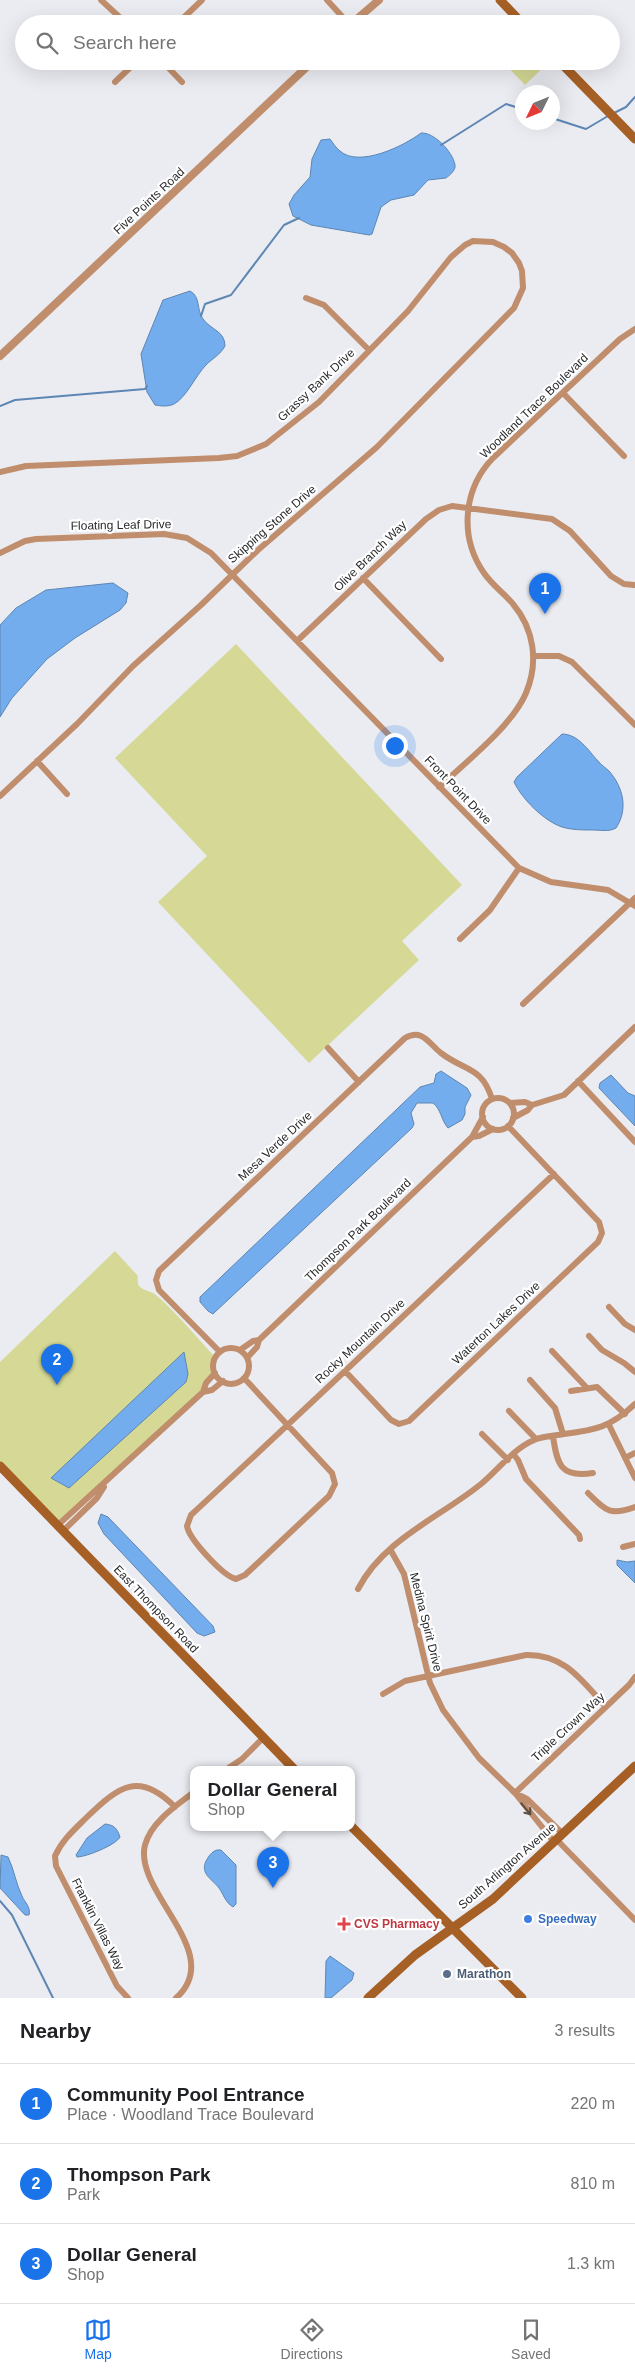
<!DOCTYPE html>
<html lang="en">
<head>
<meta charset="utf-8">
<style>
  body { margin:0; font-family:Arial,sans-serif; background:#f6f6f6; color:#202124 }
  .compass { position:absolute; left:515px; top:85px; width:45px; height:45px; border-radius:50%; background:#fff; box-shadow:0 5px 20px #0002; rotate:227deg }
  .you { position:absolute; left:394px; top:745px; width:18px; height:18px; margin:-12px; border:4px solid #fff; border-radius:50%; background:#1a73e8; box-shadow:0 0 0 8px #1a73e833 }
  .badge { display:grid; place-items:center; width:32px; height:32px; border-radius:50%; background:#1a73e8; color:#fff; font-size:16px; font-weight:700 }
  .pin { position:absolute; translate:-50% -41px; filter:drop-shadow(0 1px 2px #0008) }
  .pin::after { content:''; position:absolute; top:26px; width:18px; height:15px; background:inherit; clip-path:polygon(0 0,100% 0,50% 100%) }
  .popup { position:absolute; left:190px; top:1766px; width:165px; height:65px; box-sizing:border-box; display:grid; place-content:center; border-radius:10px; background:#fff; filter:drop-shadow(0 1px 4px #0005); font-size:16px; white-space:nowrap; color:#757577 }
  .popup b { font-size:19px; color:#202124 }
  .popup::after { content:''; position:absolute; left:50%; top:100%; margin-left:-10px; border:10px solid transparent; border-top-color:#fff }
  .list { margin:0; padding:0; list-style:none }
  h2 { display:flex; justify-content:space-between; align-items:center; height:65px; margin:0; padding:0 20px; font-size:21px }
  h2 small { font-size:16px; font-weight:400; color:#757577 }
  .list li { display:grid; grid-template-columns:32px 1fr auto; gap:15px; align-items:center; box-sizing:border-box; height:80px; padding:0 20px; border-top:1px solid #e0e0e0 }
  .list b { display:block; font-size:19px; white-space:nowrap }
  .list p { margin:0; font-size:16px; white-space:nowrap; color:#757577 }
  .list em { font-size:16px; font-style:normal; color:#757577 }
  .icon { flex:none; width:28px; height:28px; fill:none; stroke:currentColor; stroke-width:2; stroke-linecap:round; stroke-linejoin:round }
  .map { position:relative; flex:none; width:635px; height:1998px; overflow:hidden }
  .search { position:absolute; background:#fff; box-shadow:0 5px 20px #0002; left:15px; right:15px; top:15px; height:55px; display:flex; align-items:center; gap:12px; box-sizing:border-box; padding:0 18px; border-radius:28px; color:#757577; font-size:19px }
  .sheet { height:305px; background:#fff }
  nav { display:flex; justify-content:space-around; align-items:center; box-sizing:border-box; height:70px; border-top:1px solid #e0e0e0; background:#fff; font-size:14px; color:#757577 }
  nav a { display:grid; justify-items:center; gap:2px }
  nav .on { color:#1a73e8 }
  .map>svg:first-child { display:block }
  .green { fill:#d5d995 }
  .water { fill:#73aded; stroke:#5d86b3 }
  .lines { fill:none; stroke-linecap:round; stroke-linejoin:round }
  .stream { stroke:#5d86b3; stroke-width:2 }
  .minor { stroke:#c08e6c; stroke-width:6 }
  .tertiary { stroke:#c08e6c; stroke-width:8 }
  .secondary { stroke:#a65f25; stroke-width:9 }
  .oneway { stroke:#5e4d42 }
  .shop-dot { fill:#3f7fe0; stroke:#fff; stroke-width:2 }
  .health-dot { fill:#e0444e; stroke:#fff; stroke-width:2 }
  .service-dot { fill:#5c6f8a; stroke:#fff; stroke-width:2 }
  .labels { text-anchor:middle; stroke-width:4.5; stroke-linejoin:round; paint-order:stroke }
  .street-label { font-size:12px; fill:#292a2c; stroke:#fff }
  .shop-label { font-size:12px; font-weight:bold; fill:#366cbe; stroke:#fff; text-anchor:start }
  .health-label { font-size:12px; font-weight:bold; fill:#be3a42; stroke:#fff; text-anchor:start }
  .service-label { font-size:12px; font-weight:bold; fill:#4e5e75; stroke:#fff; text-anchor:start }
</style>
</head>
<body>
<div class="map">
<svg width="635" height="1998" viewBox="0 0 635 1998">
  <rect width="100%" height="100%" fill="#eaecf2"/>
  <path class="green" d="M 502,61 L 550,61 L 525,85 Z
    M 236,644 L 462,885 L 402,941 L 419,960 L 309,1063 L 158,902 L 207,856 L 115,758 Z
    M 115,1251 L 138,1276 C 135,1292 149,1289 156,1295 C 178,1314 196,1337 216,1358 L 215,1373 L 203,1392 L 58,1525 L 0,1466 L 0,1362 Z"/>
  <path class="water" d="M 421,133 C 434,132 453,152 455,165 C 456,170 450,175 446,178 L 428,180 L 414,195 L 391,200 L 381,207 L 372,234 L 369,235 L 311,225 L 293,216 L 289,204 L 294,195 L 310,177 L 312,159 L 321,140 L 330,139 C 333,143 336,148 340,151 C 359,168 404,146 421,133 Z
    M 190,291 C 201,297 196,309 203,319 C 211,330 225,331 225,346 C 220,355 213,358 206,365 C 196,375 186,398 174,404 C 168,407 161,406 155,405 L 147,392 L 141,354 L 163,300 Z
    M 113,583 L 128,593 L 126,603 L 120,610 L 75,638 L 47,659 L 12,698 L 0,717 L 0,625 L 16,608 L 46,590 Z
    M 562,734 C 578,734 588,750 598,761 C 601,765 606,768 609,771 C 624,788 628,810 616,828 C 609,832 601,830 593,830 C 583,830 572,830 562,827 C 544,821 522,799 514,782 L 517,777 Z
    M 441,1071 L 467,1088 L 471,1095 L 465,1107 L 465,1114 L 462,1120 L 448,1128 C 441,1120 441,1109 433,1103 L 417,1103 L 411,1113 L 414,1124 L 412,1128 L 215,1312 L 213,1314 L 208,1311 L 200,1302 L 200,1297 L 420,1087 L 434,1083 L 436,1074 Z
    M 611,1075 L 628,1093 L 635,1096 L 635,1126 L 599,1088 L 600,1083 Z
    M 184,1352 L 188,1374 L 186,1382 L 69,1488 L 51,1478 Z
    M 101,1514 L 108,1517 L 213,1626 L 215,1632 L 204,1636 L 197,1633 L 104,1534 L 98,1523 Z
    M 617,1560 L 627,1562 L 635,1561 L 635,1583 L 617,1565 Z
    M 105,1824 C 114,1825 117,1828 120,1837 C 116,1845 86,1857 77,1857 L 76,1855 L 87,1838 Z
    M 217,1850 L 221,1850 L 236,1865 L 236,1904 L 233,1907 C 225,1902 224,1895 219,1888 C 212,1879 200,1874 206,1861 C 209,1856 211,1852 217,1850 Z
    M 1,1855 L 8,1857 C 14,1869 16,1884 22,1896 C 25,1903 31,1907 29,1915 L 25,1915 L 0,1888 Z
    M 330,1956 L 354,1973 L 352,1980 L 331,1998 L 325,1998 L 326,1961 Z"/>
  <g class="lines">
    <path class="stream" d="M 614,113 L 626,107 L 635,97
      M 552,118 L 586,129 L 608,116
      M 441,145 L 506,104 L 522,109
      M 201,316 L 205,304 L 231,295 L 284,225 L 299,218
      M 0,406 L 15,400 L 145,389 L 147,386
      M 0,1901 L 12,1915 L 53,1998"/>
    <path class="minor" d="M 101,0 L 127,24
      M 327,0 L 349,24
      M 177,24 L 202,0
      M 162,61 L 182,82
      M 115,82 L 137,61
      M 306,298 L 324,305 L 369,350
      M 563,393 L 624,456
      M 0,472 L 26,466 L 219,458 L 237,456 L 266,444 L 319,402 L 408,311 L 451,257 L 465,245 L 473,241 L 493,242 L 504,247 L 512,253 L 519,263 L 522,271 L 523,288 L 514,308 L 377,447 L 258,550 L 201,605 L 133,666 L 77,724 L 0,796
      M 0,553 L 25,541 L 36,539 L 164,534 L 187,538 L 211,553 L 519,868 L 551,882 L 608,890 L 635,906
      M 363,578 L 441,659
      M 297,641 L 426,519 L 439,510 L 452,506 L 552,519 L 570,531 L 611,576 L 624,584 L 634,585
      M 534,656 L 559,656 L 572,662 L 635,725
      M 37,761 L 67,794
      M 439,787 C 466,762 512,726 526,693 C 539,662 534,629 513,604 C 504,593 492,585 484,573 C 459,537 463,489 493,458 L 620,339 L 635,329
      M 460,939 L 490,910 L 519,868
      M 523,1004 L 635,898
      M 328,1048 L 359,1082
      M 578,1081 L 635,1142
      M482 1114a16 16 0 1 1 32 0a16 16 0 1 1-32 0Z
      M 510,1103 L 525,1102 L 532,1105 L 564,1095 L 635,1027
      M 513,1118 L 528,1110 L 532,1105
      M 472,1137 L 479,1136 L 493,1129
      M 609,1307 L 625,1324 L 635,1330
      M 589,1336 L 602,1350 L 624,1363 L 635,1372
      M 259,1340 L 472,1137 L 483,1117
      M213 1366a18 18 0 1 1 36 0a18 18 0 1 1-36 0Z
      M 240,1350 L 253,1341 L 259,1340 L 257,1347 L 247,1358
      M 552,1351 L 586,1387
      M 220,1352 L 159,1290 L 156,1280 L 159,1271 L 405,1038 C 423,1028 429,1044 441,1053 C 464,1071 482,1066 492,1099
      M 345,1371 L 391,1420 L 399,1424 L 409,1421 L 598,1242 L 602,1233 L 599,1222 L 508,1126
      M 215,1373 L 206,1383 L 203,1392 L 212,1390 L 223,1381
      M 244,1378 L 332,1473 L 335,1484 L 329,1496 L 245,1575 L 236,1579 C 223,1576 189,1539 187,1526 L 191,1515 C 313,1402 433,1288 554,1174
      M 530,1380 L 555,1408 L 563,1434
      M 571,1391 L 597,1387 L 625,1414
      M 509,1411 L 536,1439
      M 609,1425 L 635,1478
      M 482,1434 L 508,1460
      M 553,1436 C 557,1465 561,1478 593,1473
      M 514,1455 L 518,1460 L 526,1479 L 579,1535 L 580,1539
      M 625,1458 L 635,1453
      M 588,1493 C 606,1511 610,1516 635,1507
      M 58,1525 L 203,1392
      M 63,1531 L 97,1498 L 104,1487
      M 623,1547 L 635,1544
      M 390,1549 L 404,1574 L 430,1683 L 443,1710 L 479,1758 L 515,1793 L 629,1685 L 635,1677
      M 358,1589 C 384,1539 439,1518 481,1484 C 498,1470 513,1449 534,1440 C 543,1436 554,1436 564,1434 C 596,1430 611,1427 635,1404
      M 383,1694 L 405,1681 L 526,1655 C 565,1654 582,1681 606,1707
      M 227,1769 L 242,1759 L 263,1738
      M 557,1840 L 635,1920
      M 554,1842 L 515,1793 L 527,1799 L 563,1834
      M 128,1998 L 117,1986 L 56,1866 L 55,1856 C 62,1840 75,1829 87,1817 C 119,1786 139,1771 175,1807
      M 176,1998 C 227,1953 133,1892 145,1845 C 151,1822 177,1805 194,1792"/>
    <path class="tertiary" d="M 351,24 L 379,0
      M 0,356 L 313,61"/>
    <path class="secondary" d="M 500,0 L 523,24
      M 559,61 L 635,139
      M 0,1466 L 294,1769
      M 352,1827 L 522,1998
      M 368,1998 L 415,1955 L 493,1899 L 635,1766"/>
  </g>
  <defs><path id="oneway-shaft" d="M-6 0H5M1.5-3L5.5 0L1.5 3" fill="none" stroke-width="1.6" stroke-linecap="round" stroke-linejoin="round" transform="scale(1.25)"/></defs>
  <use class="oneway" href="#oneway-shaft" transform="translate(526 1809) rotate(50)"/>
  <circle class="shop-dot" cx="528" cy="1919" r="5"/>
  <path class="health-dot" d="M341.5 1916.5h5v5h5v5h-5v5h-5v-5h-5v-5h5z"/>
  <circle class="service-dot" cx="447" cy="1974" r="5"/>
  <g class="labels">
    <g class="street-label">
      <text transform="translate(149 201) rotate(-43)" y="4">Five Points Road</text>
      <text transform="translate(316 385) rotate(-43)" y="4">Grassy Bank Drive</text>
      <text transform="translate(534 406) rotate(-44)" y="4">Woodland Trace Boulevard</text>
      <text transform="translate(272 524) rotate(-41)" y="4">Skipping Stone Drive</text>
      <text transform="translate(121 525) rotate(-1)" y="4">Floating Leaf Drive</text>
      <text transform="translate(370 556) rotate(-44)" y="4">Olive Branch Way</text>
      <text transform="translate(458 790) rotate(46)" y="4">Front Point Drive</text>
      <text transform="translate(275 1146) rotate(-43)" y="4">Mesa Verde Drive</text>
      <text transform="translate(358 1230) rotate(-44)" y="4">Thompson Park Boulevard</text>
      <text transform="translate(496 1323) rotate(-43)" y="4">Waterton Lakes Drive</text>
      <text transform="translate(360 1341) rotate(-43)" y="4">Rocky Mountain Drive</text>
      <text transform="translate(156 1609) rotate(46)" y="4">East Thompson Road</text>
      <text transform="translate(426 1622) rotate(76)" y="4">Medina Spirit Drive</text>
      <text transform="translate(568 1727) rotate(-43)" y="4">Triple Crown Way</text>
      <text transform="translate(507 1866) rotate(-41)" y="4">South Arlington Avenue</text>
      <text transform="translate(98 1924) rotate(63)" y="4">Franklin Villas Way</text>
    </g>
    <g class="shop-label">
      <text x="538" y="1923">Speedway</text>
    </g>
    <g class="health-label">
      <text x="354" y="1928">CVS Pharmacy</text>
    </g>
    <g class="service-label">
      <text x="457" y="1978">Marathon</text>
    </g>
  </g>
</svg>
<svg class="compass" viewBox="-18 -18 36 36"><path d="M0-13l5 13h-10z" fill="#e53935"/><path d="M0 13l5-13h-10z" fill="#757577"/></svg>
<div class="you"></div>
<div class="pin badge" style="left:545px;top:614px">1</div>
<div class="pin badge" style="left:57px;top:1385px">2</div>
<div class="pin badge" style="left:273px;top:1888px">3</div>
<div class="popup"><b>Dollar General</b>Shop</div>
<div class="search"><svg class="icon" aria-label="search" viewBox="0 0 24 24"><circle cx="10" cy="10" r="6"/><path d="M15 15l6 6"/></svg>Search here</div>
</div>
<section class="sheet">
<h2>Nearby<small>3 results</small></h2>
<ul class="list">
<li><span class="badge">1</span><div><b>Community Pool Entrance</b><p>Place · Woodland Trace Boulevard</p></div><em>220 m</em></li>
<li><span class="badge">2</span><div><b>Thompson Park</b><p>Park</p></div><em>810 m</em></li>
<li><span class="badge">3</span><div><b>Dollar General</b><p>Shop</p></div><em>1.3 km</em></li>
</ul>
</section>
<nav>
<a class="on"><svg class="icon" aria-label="map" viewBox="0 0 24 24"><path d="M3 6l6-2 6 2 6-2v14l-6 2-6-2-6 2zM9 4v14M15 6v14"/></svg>Map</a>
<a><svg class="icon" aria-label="directions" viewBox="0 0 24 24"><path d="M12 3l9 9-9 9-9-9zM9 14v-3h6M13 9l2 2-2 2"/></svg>Directions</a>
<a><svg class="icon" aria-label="saved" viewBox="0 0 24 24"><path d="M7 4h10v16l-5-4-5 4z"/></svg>Saved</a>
</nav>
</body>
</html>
